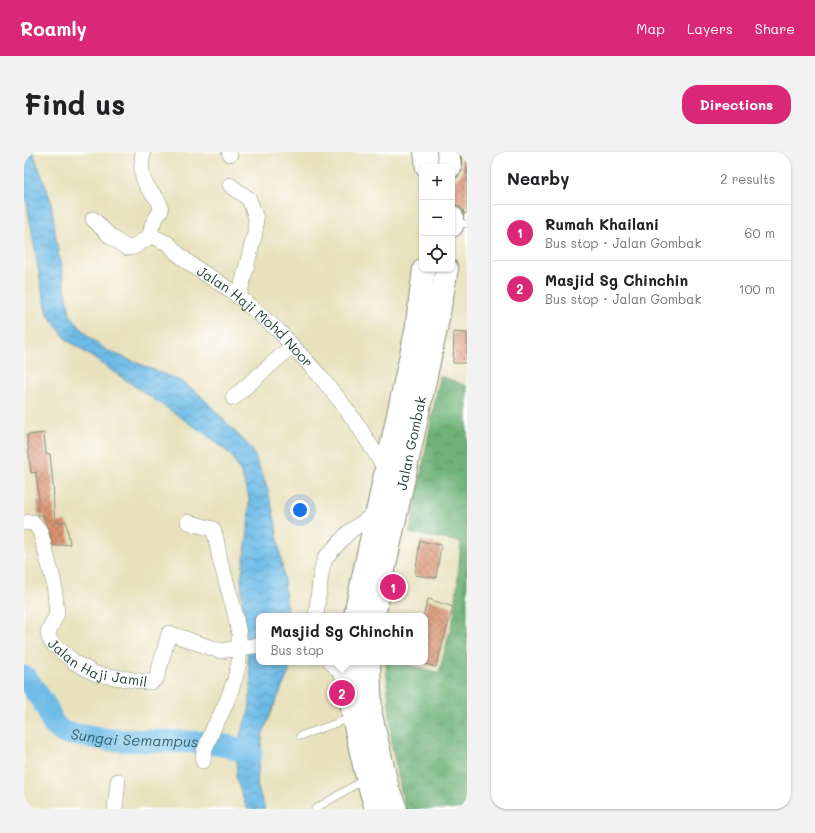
<!DOCTYPE html>
<html lang="en">
<head>
<meta charset="utf-8">
<style>
  body { margin:0; font-family:Mali,sans-serif; background:#f2f2f2; color:#202124 }
  .controls { position:absolute; right:12px; top:12px; display:grid; overflow:hidden; border-radius:8px; box-shadow:0 1px 3px #0004 }
  .controls button { width:36px; height:36px; display:grid; place-items:center; padding:0; border:0; border-bottom:1px solid #e0e0e0; background:#fff; color:#202124; font:20px sans-serif }
  .you { position:absolute; left:276px; top:358px; width:14px; height:14px; margin:-10px; border:3px solid #fff; border-radius:50%; background:#1a73e8; box-shadow:0 0 0 6px #1a73e833 }
  .badge { display:grid; place-items:center; width:26px; height:26px; border-radius:50%; background:#db2777; color:#fff; font-size:13px; font-weight:700 }
  .pin { position:absolute; translate:-50% -50%; border:2px solid #fff; box-shadow:0 1px 4px #0006 }
  .popup { position:absolute; left:232px; top:461px; width:172px; height:52px; box-sizing:border-box; display:grid; place-content:center; border-radius:8px; background:#fff; filter:drop-shadow(0 1px 3px #0005); font-size:13px; white-space:nowrap; color:#757577 }
  .popup b { font-size:15px; color:#202124 }
  .popup::after { content:''; position:absolute; left:50%; top:100%; margin-left:-8px; border:8px solid transparent; border-top-color:#fff }
  .list { margin:0; padding:0; list-style:none }
  h2 { display:flex; justify-content:space-between; align-items:center; height:52px; margin:0; padding:0 16px; font-size:17px }
  h2 small { font-size:13px; font-weight:400; color:#757577 }
  .list li { display:grid; grid-template-columns:26px 1fr auto; gap:12px; align-items:center; box-sizing:border-box; height:56px; padding:0 16px; border-top:1px solid #e0e0e0 }
  .list b { display:block; font-size:15px; white-space:nowrap }
  .list p { margin:0; font-size:13px; white-space:nowrap; color:#757577 }
  .list em { font-size:13px; font-style:normal; color:#757577 }
  .icon { flex:none; width:22px; height:22px; fill:none; stroke:currentColor; stroke-width:2; stroke-linecap:round; stroke-linejoin:round }
  .map { position:relative; flex:none; width:443px; height:657px; overflow:hidden; border-radius:16px }
  header { display:flex; align-items:center; gap:24px; box-sizing:border-box; height:56px; padding:0 20px; background:#db2777; color:#fff }
  header strong { font-size:19px }
  nav { display:flex; gap:22px; margin-inline-start:auto; font-size:14px }
  .intro { display:flex; align-items:center; justify-content:space-between; box-sizing:border-box; height:96px; padding:0 24px }
  h1 { margin:0; font-size:28px }
  .button { padding:10px 18px; border-radius:16px; background:#db2777; color:#fff; font-size:14px; font-weight:700 }
  main { display:flex; gap:24px; padding:0 24px }
  aside { flex:1; background:#fff; border-radius:16px; box-shadow:0 1px 3px #0004 }
  .map>svg:first-child { display:block }
  .forest { fill:url(#forest-crowns); stroke:#467856 }
  .water { fill:url(#water-waves); stroke:#467c8e }
  .lines { fill:none; stroke-linecap:round; stroke-linejoin:round }
  .river { stroke:#6dbbe7; stroke-width:23 }
  .building { fill:url(#building-cross-hatch) }
  .service-casing { stroke:#848f78; stroke-width:8 }
  .minor-casing { stroke:#848f78; stroke-width:16 }
  .primary-casing { stroke:#848f78; stroke-width:24 }
  .service { stroke:#fff; stroke-width:7 }
  .minor { stroke:#fff; stroke-width:15 }
  .primary { stroke:#fff; stroke-width:22 }
  .labels { text-anchor:middle; stroke-width:4; stroke-linejoin:round; paint-order:stroke }
  .street-label { font-size:14px; fill:#1f3d34; stroke:#fff }
  .water-label { font-size:15px; font-style:italic; fill:#36636a; stroke:#fff }
</style>
</head>
<body>
<header>
<strong>Roamly</strong>
<nav><a>Map</a><a>Layers</a><a>Share</a></nav>
</header>
<div class="intro"><h1>Find us</h1><a class="button">Directions</a></div>
<main>
<div class="map">
<svg width="443" height="657" viewBox="0 0 443 657">
  <defs>
    <pattern id="forest-crowns" width="20" height="18" patternUnits="userSpaceOnUse"><rect width="20" height="18" fill="#6eb278"/><path d="M2 6a3 3 0 1 1 6 0M12 15a3 3 0 1 1 6 0" fill="none" stroke="#5a9263"/></pattern>
    <pattern id="water-waves" width="16" height="10" patternUnits="userSpaceOnUse"><rect width="16" height="10" fill="#6dbbe7"/><path d="M0 5q4-4 8 0t8 0" fill="none" stroke="#5999bc"/></pattern>
    <pattern id="building-cross-hatch" width="8" height="8" patternUnits="userSpaceOnUse"><rect width="8" height="8" fill="#db9371"/><path d="M0 0l8 8M0 8l8-8" fill="none" stroke="#b1795e"/></pattern>
  </defs>
  <rect width="100%" height="100%" fill="#fff"/>
  <filter id="ink" filterUnits="userSpaceOnUse"><feTurbulence type="fractalNoise" baseFrequency=".025" numOctaves="2"/><feDisplacementMap in="SourceGraphic" scale="8" xChannelSelector="R" yChannelSelector="G"/><feConvolveMatrix kernelMatrix="1 2 1 2 8 2 1 2 1" color-interpolation-filters="sRGB"/></filter>
  <filter id="wash" filterUnits="userSpaceOnUse"><feTurbulence type="fractalNoise" baseFrequency=".012" numOctaves="4" result="noise"/><feDisplacementMap in="SourceGraphic" scale="16" xChannelSelector="R" yChannelSelector="G"/><feGaussianBlur stdDeviation="0.9" result="paint"/><feColorMatrix in="noise" values="0 0 0 0 0 0 0 0 0 0 0 0 0 0 0 0 0 1.4 0 .05"/><feComposite in="paint" operator="in"/></filter>
  <g filter="url(#wash)">
    <rect width="100%" height="100%" fill="#e8e1bc"/>
    <path class="forest" d="M 416,224 L 443,234 L 443,657 L 381,657 L 368,594 L 362,510 L 374,510 L 415,521 L 431,459 L 437,390 L 386,381 Z"/>
    <path class="water" d="M 0,0 L 9,0 L 27,49 L 34,100 L 46,162 L 49,167 L 65,185 L 82,198 L 156,229 L 175,242 L 228,297 L 243,335 L 251,368 L 259,419 L 264,464 L 235,464 L 235,510 L 265,510 L 265,520 L 252,549 L 239,581 L 235,610 L 233,633 L 241,657 L 223,657 L 212,626 L 214,589 L 225,559 L 227,527 L 224,509 L 222,486 L 220,473 L 217,427 L 224,380 L 225,346 L 217,321 L 208,304 L 187,286 L 43,188 L 25,164 L 18,139 L 3,51 L 0,40 Z"/>
    <g class="lines">
      <path class="river" id="s1" d="M 0,525 L 3,527 L 23,556 L 29,572 L 40,581 L 86,588 L 167,590 L 184,591 L 203,594 L 227,601"/>
    </g>
    <g id="blocks">
      <path class="building" d="M 437,0 L 443,0 L 443,61 L 440,62 L 439,58 L 435,54 L 431,53 L 430,27 L 434,25 L 438,19 L 438,13 Z
        M 430,180 L 443,181 L 443,211 L 429,211 Z
        M 20,281 L 22,302 L 26,302 L 30,343 L 29,343 L 31,371 L 42,369 L 46,392 L 29,394 L 25,377 L 21,370 L 20,363 L 14,363 L 13,349 L 15,349 L 12,320 L 7,321 L 3,283 Z
        M 396,389 L 417,393 L 412,426 L 391,423 Z
        M 404,447 L 429,455 L 412,515 L 401,512 L 401,464 L 399,464 Z"/>
    </g>
  </g>
  <g filter="url(#ink)">
    <use href="#blocks" fill-opacity="0" stroke="#848f78" stroke-width="1"/>
    <g class="lines">
      <defs>
        <path id="service" d="M 430,71 L 443,72
          M 276,584 L 327,566
          M 291,657 L 341,627"/>
        <g id="minor">
          <path d="M 119,0 C 117,13 116,26 125,37 C 131,45 136,47 137,58 L 128,73 L 126,84"/>
          <path d="M 205,0 L 206,2"/>
          <path d="M 206,33 L 225,47 L 232,66 L 231,81 L 215,144"/>
          <path id="s2" d="M 69,67 L 87,85 L 103,96 L 110,95 L 126,84 L 130,85 L 145,92 L 153,101 L 169,114 L 208,139 L 254,178 L 295,223 L 317,250 L 333,272 L 362,318"/>
          <path d="M 209,246 L 268,194"/>
          <path d="M 164,370 L 189,377 L 192,386 L 196,408 L 210,457 L 215,482 L 215,510 L 211,527 L 203,549 L 196,564 L 190,575 L 180,600 L 179,609"/>
          <path id="s3" d="M 0,371 L 9,370 L 16,379 L 30,431 L 33,462 L 24,480 L 25,486 L 28,491 L 50,510 L 72,522 L 123,530 L 128,530 L 133,525 L 145,481 L 196,499 L 235,493"/>
          <path d="M 292,464 L 297,421 L 301,406 L 325,380 L 353,360"/>
          <path d="M 307,510 L 326,531"/>
          <path d="M 91,657 L 94,629"/>
        </g>
        <g id="primary">
          <path d="M 401,0 L 403,15"/>
          <path d="M 424,0 L 426,15"/>
          <path d="M 428,65 L 428,74"/>
          <path d="M 331,464 L 333,453 L 392,179 L 400,117"/>
          <path id="s4" d="M 350,464 L 411,182 L 423,117"/>
          <path d="M 326,510 L 326,531 L 329,565 L 343,626 L 352,657"/>
          <path d="M 345,510 L 347,563 L 364,637 L 372,657"/>
        </g>
      </defs>
      <use href="#service" class="service-casing"/>
      <use href="#minor" class="minor-casing"/>
      <use href="#primary" class="primary-casing"/>
      <use href="#service" class="service"/>
      <use href="#minor" class="minor"/>
      <use href="#primary" class="primary"/>
    </g>
  </g>
  <g class="labels">
    <g class="street-label">
      <text dy="5" stroke="none"><textPath href="#s2" startOffset="205">Jalan Haji Mohd Noor</textPath></text>
      <text dy="5" stroke="none"><textPath href="#s4" startOffset="177">Jalan Gombak</textPath></text>
      <text dy="5" stroke="none"><textPath href="#s3" startOffset="189">Jalan Haji Jamil</textPath></text>
    </g>
    <g class="water-label">
      <text dy="5" stroke="none"><textPath href="#s1" startOffset="141">Sungai Semampus</textPath></text>
    </g>
  </g>
</svg>
<div class="controls">
<button>+</button>
<button>−</button>
<button><svg class="icon" aria-label="locate" viewBox="0 0 24 24"><circle cx="12" cy="12" r="6"/><path d="M12 2v4M12 18v4M2 12h4M18 12h4"/></svg></button>
</div>
<div class="you"></div>
<div class="pin badge" style="left:369px;top:435px">1</div>
<div class="pin badge" style="left:318px;top:541px">2</div>
<div class="popup"><b>Masjid Sg Chinchin</b>Bus stop</div>
</div>
<aside>
<h2>Nearby<small>2 results</small></h2>
<ul class="list">
<li><span class="badge">1</span><div><b>Rumah Khailani</b><p>Bus stop · Jalan Gombak</p></div><em>60 m</em></li>
<li><span class="badge">2</span><div><b>Masjid Sg Chinchin</b><p>Bus stop · Jalan Gombak</p></div><em>100 m</em></li>
</ul>
</aside>
</main>
</body>
</html>
